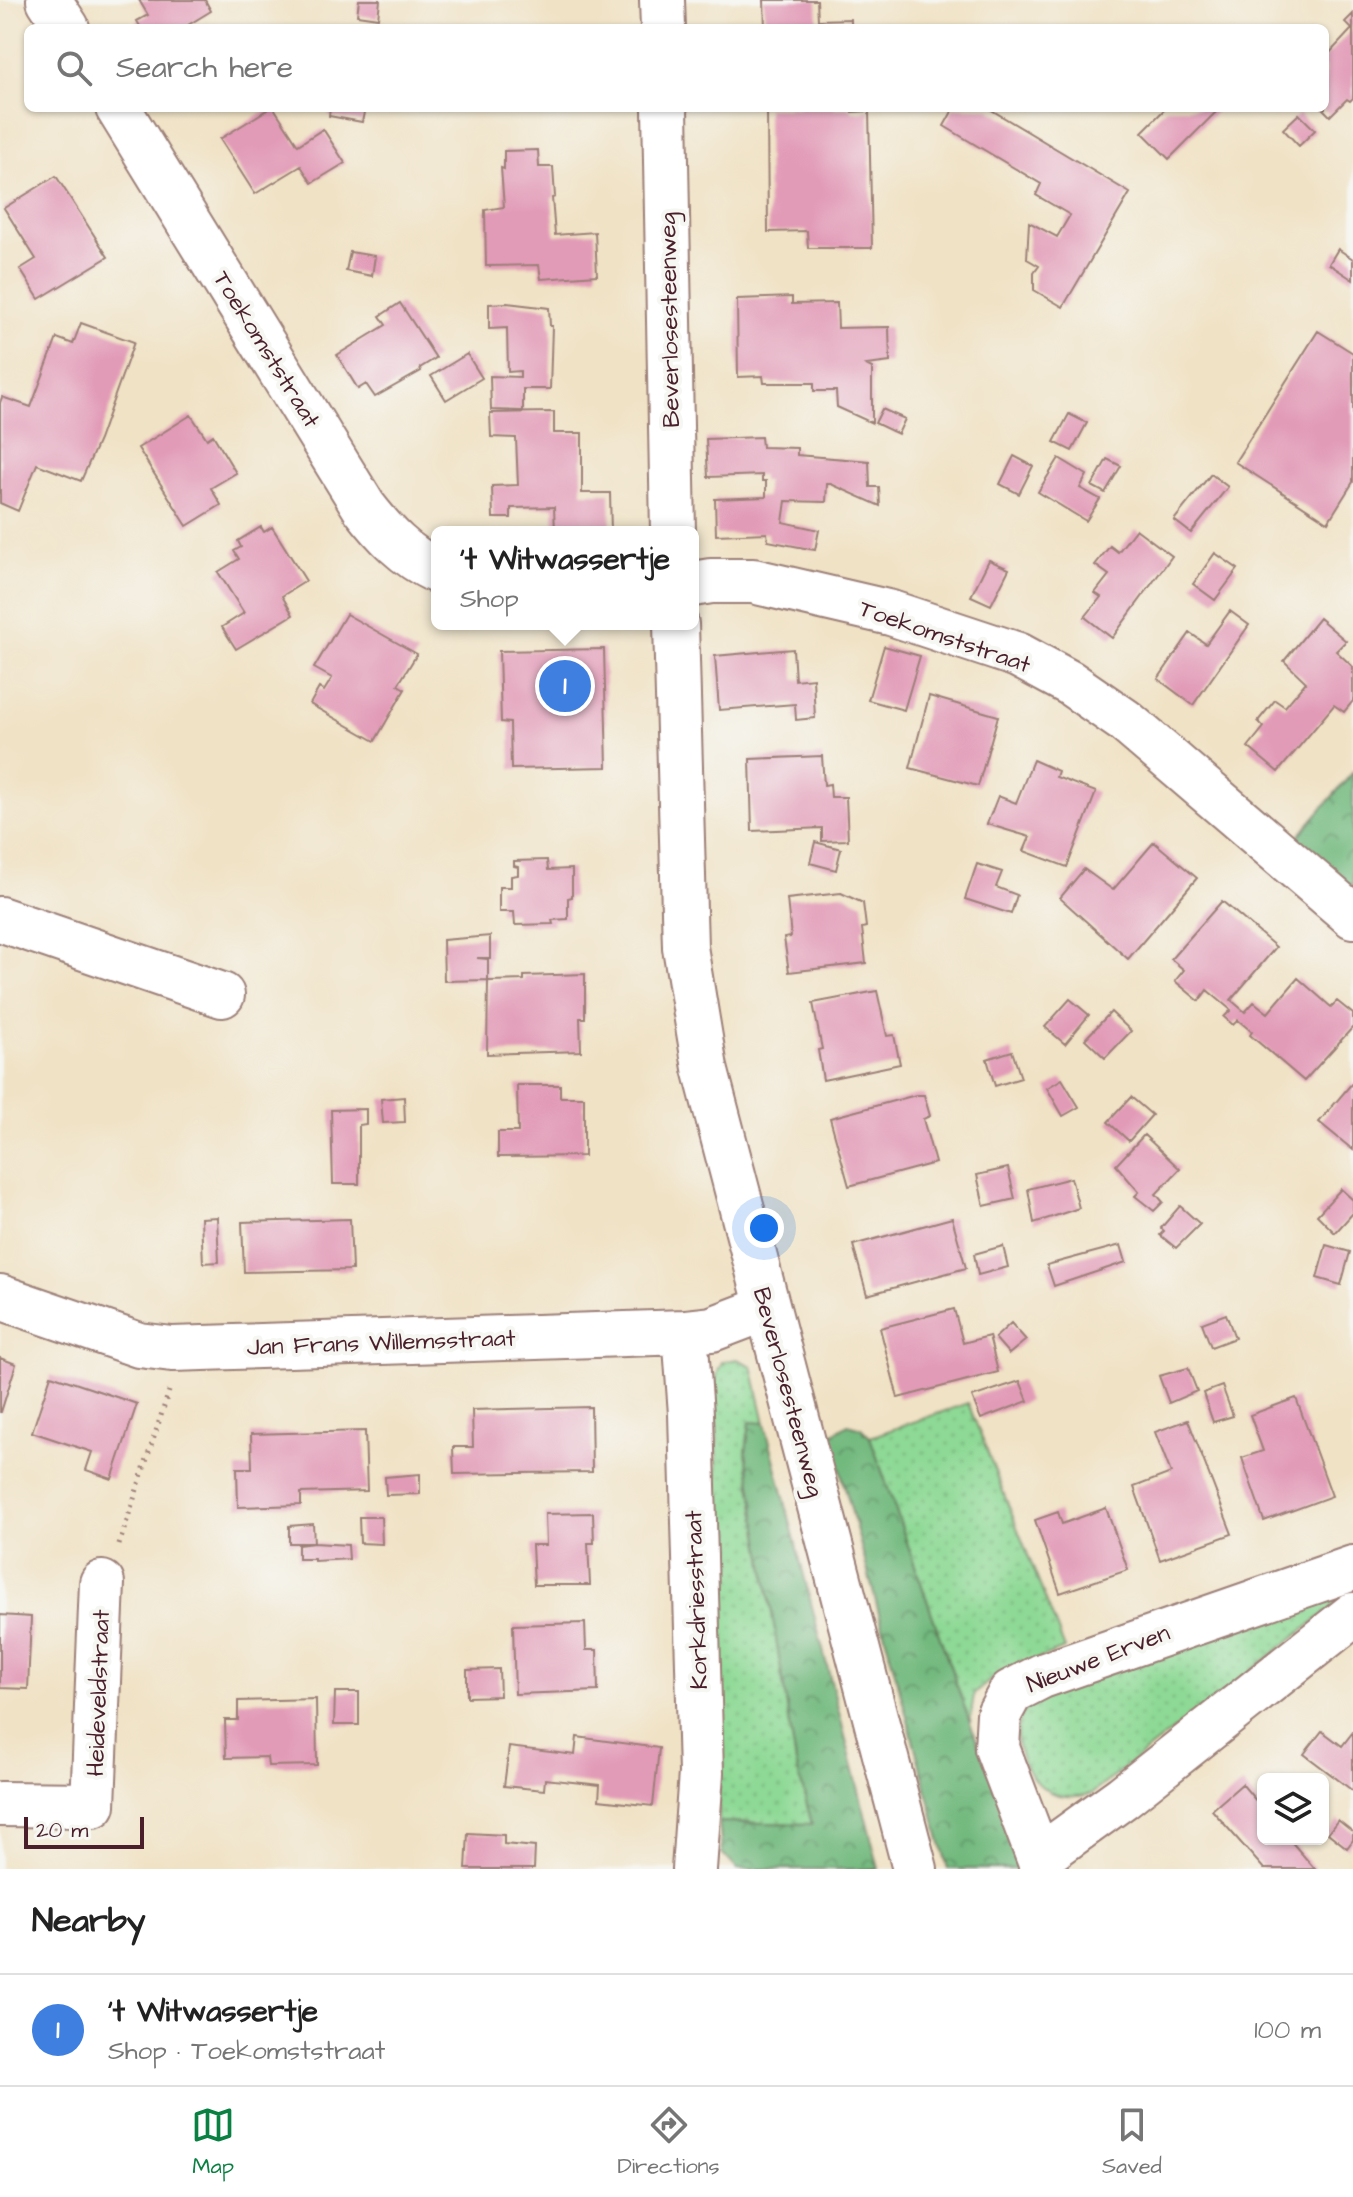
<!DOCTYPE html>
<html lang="en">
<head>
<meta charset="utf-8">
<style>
  body { margin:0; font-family:"Architects Daughter",sans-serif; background:#f6f6f6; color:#222 }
  .controls { position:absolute; right:24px; bottom:24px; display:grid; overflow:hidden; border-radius:12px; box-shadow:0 2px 6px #0004 }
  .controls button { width:72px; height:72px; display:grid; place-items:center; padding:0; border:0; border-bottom:2px solid #e0e0e0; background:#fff; color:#222; font:40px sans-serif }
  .scale { position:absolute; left:24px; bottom:20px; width:120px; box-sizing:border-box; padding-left:8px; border:4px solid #4a1f2b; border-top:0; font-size:22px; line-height:28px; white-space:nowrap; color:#4a1f2b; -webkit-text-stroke:6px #f6f6f2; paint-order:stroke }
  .you { position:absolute; left:764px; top:1228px; width:28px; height:28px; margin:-20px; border:6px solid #fff; border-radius:50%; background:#1a73e8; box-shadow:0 0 0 12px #1a73e833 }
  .badge { display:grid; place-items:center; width:52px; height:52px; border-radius:50%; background:#0b8043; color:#fff; font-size:26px; font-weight:700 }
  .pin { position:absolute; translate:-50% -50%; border:4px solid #fff; box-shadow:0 2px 8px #0006 }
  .popup { position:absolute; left:431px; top:526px; width:268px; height:104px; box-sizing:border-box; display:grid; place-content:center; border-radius:12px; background:#fff; filter:drop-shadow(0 2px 6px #0005); font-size:26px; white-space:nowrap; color:#767676 }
  .popup b { font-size:30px; color:#222 }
  .popup::after { content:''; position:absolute; left:50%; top:100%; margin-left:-16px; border:16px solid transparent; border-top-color:#fff }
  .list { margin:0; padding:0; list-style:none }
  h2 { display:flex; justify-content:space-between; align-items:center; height:104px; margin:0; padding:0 32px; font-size:34px }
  h2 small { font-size:26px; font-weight:400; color:#767676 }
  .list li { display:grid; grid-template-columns:52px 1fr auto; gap:24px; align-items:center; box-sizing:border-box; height:112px; padding:0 32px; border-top:2px solid #e0e0e0 }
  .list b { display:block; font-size:30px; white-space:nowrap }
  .list p { margin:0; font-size:26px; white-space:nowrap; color:#767676 }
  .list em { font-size:26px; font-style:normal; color:#767676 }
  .icon { flex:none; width:44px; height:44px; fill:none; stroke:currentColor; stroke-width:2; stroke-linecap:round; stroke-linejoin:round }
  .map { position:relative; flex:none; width:1353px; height:1869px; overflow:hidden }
  .search { position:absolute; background:#fff; box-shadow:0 2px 6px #0004; left:24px; right:24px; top:24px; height:88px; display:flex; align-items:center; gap:20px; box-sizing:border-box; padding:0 28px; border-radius:12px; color:#767676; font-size:30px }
  .sheet { height:216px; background:#fff }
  nav { display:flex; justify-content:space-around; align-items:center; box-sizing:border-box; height:112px; border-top:2px solid #e0e0e0; background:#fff; font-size:22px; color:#767676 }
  nav a { display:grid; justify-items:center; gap:4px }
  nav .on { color:#0b8043 }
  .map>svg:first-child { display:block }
  .grass { fill:url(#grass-dots); stroke:#6c7c60; stroke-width:2 }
  .forest { fill:url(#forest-crowns); stroke:#5e6c54; stroke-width:2 }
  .building { fill:#e29bb7 }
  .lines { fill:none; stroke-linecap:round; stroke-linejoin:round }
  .minor-casing { stroke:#9d8078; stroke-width:48 }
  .tertiary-casing { stroke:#9d8078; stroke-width:48 }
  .path { stroke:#9d8078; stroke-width:5; stroke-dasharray:2 6; stroke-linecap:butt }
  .minor { stroke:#fff; stroke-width:44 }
  .tertiary { stroke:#fff; stroke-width:44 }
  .labels { text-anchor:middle; stroke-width:8; stroke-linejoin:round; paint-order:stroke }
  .street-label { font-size:24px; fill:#4a1f2b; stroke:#f6f6f2 }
</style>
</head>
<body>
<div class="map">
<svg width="1353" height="1869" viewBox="0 0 1353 1869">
  <defs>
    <pattern id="grass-dots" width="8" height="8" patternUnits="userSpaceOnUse" patternTransform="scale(2)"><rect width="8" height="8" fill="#8ed995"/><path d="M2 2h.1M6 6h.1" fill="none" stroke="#7cba81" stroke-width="1.8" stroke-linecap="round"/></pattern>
    <pattern id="forest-crowns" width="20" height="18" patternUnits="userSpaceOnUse" patternTransform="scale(2)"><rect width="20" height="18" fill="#72b97e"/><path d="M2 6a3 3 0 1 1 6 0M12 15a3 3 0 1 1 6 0" fill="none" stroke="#609667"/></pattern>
  </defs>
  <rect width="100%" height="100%" fill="#f6f6f2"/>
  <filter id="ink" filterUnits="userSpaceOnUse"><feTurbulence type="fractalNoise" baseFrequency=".0125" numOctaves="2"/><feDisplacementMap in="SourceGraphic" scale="16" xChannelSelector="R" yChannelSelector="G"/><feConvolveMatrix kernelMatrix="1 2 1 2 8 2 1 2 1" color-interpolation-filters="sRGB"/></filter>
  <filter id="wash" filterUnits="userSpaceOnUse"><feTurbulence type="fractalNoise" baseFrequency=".006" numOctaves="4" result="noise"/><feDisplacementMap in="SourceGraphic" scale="32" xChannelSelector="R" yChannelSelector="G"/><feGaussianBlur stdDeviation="1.8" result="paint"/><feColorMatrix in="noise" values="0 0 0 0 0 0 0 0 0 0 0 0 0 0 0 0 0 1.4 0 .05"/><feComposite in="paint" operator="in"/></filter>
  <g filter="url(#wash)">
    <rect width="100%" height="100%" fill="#f0e2c5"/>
    <path class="grass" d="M 737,1359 L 752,1366 L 765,1423 L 750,1422 L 746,1452 L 796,1763 L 812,1824 L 719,1822 L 717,1429 C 714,1405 711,1384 722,1362 Z
      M 968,1403 L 1065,1649 L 999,1673 L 974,1694 L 970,1723 L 870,1437 Z
      M 1337,1590 L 1341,1596 L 1336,1605 L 1091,1794 C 1079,1797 1059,1798 1048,1791 C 1027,1778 1013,1749 1018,1725 C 1020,1717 1026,1709 1030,1702 Z"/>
    <path class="forest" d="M 1353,772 L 1353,893 L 1293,843 Z
      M 750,1422 L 765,1423 L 879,1869 L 737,1869 L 722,1853 L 719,1822 L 812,1824 L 796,1763 L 746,1452 Z
      M 848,1424 L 861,1428 L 870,1437 L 970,1723 L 1026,1869 L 948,1869 L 831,1435 Z"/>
    <g id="blocks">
      <path class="building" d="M 139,0 L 205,0 L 211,11 L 183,28 L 141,28 L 137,21 L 148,15 Z
        M 359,0 L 380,0 L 378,18 L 357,15 Z
        M 764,0 L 817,0 L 818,20 L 851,19 L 851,28 L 765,28 Z
        M 1353,14 L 1353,98 L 1350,101 L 1347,99 L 1330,116 L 1322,108 L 1325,108 L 1325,58 L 1352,29 L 1345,22 Z
        M 270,108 L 274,108 L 298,145 L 323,129 L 345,163 L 312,183 L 301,166 L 255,194 L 220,139 Z
        M 330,108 L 365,108 L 362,122 L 329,116 Z
        M 767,108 L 852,108 L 852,112 L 869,111 L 872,248 L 808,248 L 807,231 L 768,232 Z
        M 954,108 L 988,108 L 1130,193 L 1063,307 L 1034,290 L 1034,273 L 1039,266 L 1027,259 L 1029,222 L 1057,237 L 1070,215 L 1036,195 L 1041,184 L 944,126 Z
        M 1166,108 L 1220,108 L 1169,159 L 1142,132 Z
        M 1299,114 L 1315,130 L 1299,146 L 1283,129 Z
        M 538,150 L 539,167 L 553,167 L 555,197 L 552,198 L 555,235 L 595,232 L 597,275 L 541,279 L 539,265 L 486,266 L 485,210 L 504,207 L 501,168 L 504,169 L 504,151 Z
        M 56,176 L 108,257 L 39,299 L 20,269 L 36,259 L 4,208 Z
        M 1338,249 L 1353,259 L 1353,280 L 1329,264 Z
        M 350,252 L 375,256 L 372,276 L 346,271 Z
        M 792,297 L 792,304 L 837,303 L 838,328 L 889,327 L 890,362 L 866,365 L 872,368 L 872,423 L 837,407 L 836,391 L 814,391 L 814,383 L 764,383 L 763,376 L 738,377 L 737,299 Z
        M 400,303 L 436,358 L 420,368 L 421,371 L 375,397 L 366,384 L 358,389 L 337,355 L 386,325 L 380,316 Z
        M 507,303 L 549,308 L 550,326 L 552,326 L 550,389 L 523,389 L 523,411 L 491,410 L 490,376 L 520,377 L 520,371 L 508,372 L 507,328 L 489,329 L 489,304 Z
        M 81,323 L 134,342 L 99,440 L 81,481 L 37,464 L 18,511 L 0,503 L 0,403 L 2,397 L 31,407 L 57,338 L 73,344 Z
        M 1318,331 L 1353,353 L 1353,482 L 1328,522 L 1235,462 Z
        M 467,354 L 482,378 L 446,400 L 431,376 Z
        M 882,409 L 905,419 L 898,434 L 875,423 Z
        M 554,412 L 554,433 L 582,433 L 582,493 L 610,493 L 611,532 L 555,532 L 554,507 L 511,508 L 511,518 L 493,518 L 492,486 L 518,485 L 516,438 L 491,437 L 490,413 Z
        M 1069,414 L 1087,423 L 1072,451 L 1054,442 Z
        M 191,415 L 207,439 L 213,435 L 236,473 L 211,488 L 221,505 L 187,526 L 138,448 Z
        M 761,437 L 762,447 L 797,448 L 797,455 L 869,461 L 870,487 L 879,487 L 880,506 L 831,484 L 827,484 L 826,502 L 786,501 L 783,522 L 819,530 L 815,550 L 768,541 L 767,533 L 716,535 L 715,499 L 766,497 L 766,481 L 762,481 L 762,475 L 708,477 L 706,439 Z
        M 1014,456 L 1033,466 L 1019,494 L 1000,484 Z
        M 1059,458 L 1087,475 L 1080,488 L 1100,499 L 1086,521 L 1038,492 Z
        M 1107,459 L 1121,466 L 1105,493 L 1092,486 Z
        M 1211,474 L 1228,487 L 1191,533 L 1174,520 Z
        M 261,527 L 264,532 L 272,527 L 306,581 L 282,596 L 293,615 L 236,649 L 222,627 L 244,613 L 218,572 L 239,559 L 234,551 L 241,547 L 238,541 Z
        M 1136,529 L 1172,556 L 1112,638 L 1085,617 L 1101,597 L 1095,593 L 1109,575 L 1095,565 L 1110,546 L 1118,552 Z
        M 1215,553 L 1238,569 L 1215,600 L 1193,584 Z
        M 989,560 L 1009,569 L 991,605 L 971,596 Z
        M 1230,611 L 1249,625 L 1193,705 L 1158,679 L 1190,633 L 1206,644 Z
        M 346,614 L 417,654 L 398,685 L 405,689 L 375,741 L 310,704 L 319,688 L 324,691 L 332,678 L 314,668 Z
        M 1319,618 L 1346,641 L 1336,651 L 1353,667 L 1353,701 L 1344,712 L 1334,705 L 1278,772 L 1248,747 L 1264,727 L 1258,721 L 1275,700 L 1285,707 L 1306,682 L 1284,661 Z
        M 884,646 L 920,656 L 904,710 L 868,700 Z
        M 604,649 L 607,767 L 511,769 L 510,723 L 501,722 L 499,651 Z
        M 793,649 L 795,680 L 813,678 L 815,718 L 796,720 L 795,704 L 719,710 L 715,656 Z
        M 929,696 L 998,716 L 978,786 L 910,768 Z
        M 822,756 L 824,785 L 830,784 L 831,797 L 846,797 L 848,840 L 822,841 L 822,828 L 752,831 L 750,759 Z
        M 1033,760 L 1058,771 L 1056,777 L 1096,792 L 1067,867 L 1024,851 L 1030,837 L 987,824 L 998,796 L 1016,803 Z
        M 815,842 L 841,849 L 836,870 L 810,863 Z
        M 1154,842 L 1197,878 L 1128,959 L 1060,898 L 1084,869 L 1113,890 Z
        M 547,860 L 548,870 L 572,869 L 572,897 L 568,898 L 568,919 L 552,920 L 553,924 L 515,925 L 514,912 L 499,912 L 499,887 L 511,887 L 511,876 L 518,875 L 518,867 L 514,866 L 514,861 Z
        M 977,864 L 1002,872 L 996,887 L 1017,895 L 1011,914 L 965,899 Z
        M 841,893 L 863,903 L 866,927 L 862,928 L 866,963 L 789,972 L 784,938 L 791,937 L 787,899 Z
        M 1222,901 L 1276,947 L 1231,1000 L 1245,1012 L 1254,1002 L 1268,1013 L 1298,978 L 1331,1007 L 1337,1001 L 1353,1014 L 1353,1027 L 1304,1081 L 1250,1035 L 1252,1032 L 1238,1020 L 1233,1025 L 1224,1017 L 1231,1010 L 1207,990 L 1199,1001 L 1175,981 L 1184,970 L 1171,959 Z
        M 490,936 L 490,958 L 477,958 L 488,959 L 488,980 L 444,981 L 443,940 Z
        M 585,974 L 585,1018 L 580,1018 L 581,1051 L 487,1054 L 488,981 L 524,980 L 524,976 Z
        M 877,991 L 887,1036 L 894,1035 L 900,1064 L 823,1080 L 818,1050 L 822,1049 L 813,1003 Z
        M 1070,999 L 1089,1015 L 1065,1044 L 1045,1027 Z
        M 1111,1012 L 1131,1031 L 1105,1058 L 1085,1039 Z
        M 1012,1051 L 1021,1078 L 995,1086 L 987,1059 Z
        M 1062,1079 L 1079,1107 L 1063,1116 L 1047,1088 Z
        M 1353,1082 L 1353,1150 L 1319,1122 Z
        M 517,1085 L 560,1085 L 560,1097 L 584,1097 L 584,1156 L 498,1157 L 498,1132 L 518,1132 Z
        M 916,1095 L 924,1095 L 930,1116 L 923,1119 L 935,1163 L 849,1186 L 830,1118 Z
        M 404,1097 L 405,1122 L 383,1123 L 381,1099 Z
        M 1131,1097 L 1152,1115 L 1129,1141 L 1108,1122 Z
        M 366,1109 L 366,1124 L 359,1125 L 359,1184 L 333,1184 L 331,1110 Z
        M 1144,1135 L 1180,1169 L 1156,1194 L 1163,1202 L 1154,1211 L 1135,1196 L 1139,1192 L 1116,1165 Z
        M 1008,1168 L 1015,1199 L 984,1206 L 977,1175 Z
        M 1071,1178 L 1079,1208 L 1034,1223 L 1028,1189 Z
        M 1341,1189 L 1353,1200 L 1353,1213 L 1335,1233 L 1317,1215 Z
        M 1180,1206 L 1200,1224 L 1176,1248 L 1160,1235 L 1164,1231 L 1161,1228 Z
        M 217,1217 L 219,1262 L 203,1263 L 201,1218 Z
        M 952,1218 L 966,1268 L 867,1295 L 853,1245 Z
        M 350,1219 L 352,1270 L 244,1272 L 242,1222 Z
        M 1121,1245 L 1126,1262 L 1054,1286 L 1047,1265 Z
        M 1326,1245 L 1350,1252 L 1341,1285 L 1317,1278 Z
        M 1003,1246 L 1008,1267 L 978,1275 L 974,1254 Z
        M 954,1309 L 963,1343 L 989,1336 L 998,1372 L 898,1398 L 880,1328 Z
        M 1226,1314 L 1235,1338 L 1211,1347 L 1202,1323 Z
        M 1011,1323 L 1026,1340 L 1009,1354 L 995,1338 Z
        M 0,1358 L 16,1364 L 1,1412 L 0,1412 Z
        M 1188,1368 L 1197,1391 L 1169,1403 L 1159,1376 Z
        M 51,1375 L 137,1404 L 112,1479 L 86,1470 L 92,1452 L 32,1432 Z
        M 1020,1381 L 1028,1401 L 981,1419 L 972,1397 Z
        M 1222,1386 L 1233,1416 L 1213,1422 L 1203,1393 Z
        M 1296,1398 L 1332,1496 L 1264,1521 L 1242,1458 L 1263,1451 L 1250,1415 Z
        M 591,1407 L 592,1472 L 454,1474 L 453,1447 L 473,1447 L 472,1410 Z
        M 1188,1420 L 1232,1534 L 1160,1560 L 1134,1487 L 1171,1473 L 1155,1432 Z
        M 365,1431 L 367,1491 L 301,1493 L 301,1505 L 238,1507 L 237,1468 L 252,1468 L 251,1434 Z
        M 420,1474 L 420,1494 L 386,1495 L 385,1477 Z
        M 1106,1508 L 1128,1570 L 1060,1593 L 1035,1520 L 1058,1512 L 1062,1524 Z
        M 593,1513 L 594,1543 L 588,1543 L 590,1585 L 534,1585 L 532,1545 L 546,1545 L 545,1514 Z
        M 359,1517 L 381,1517 L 382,1544 L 360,1543 Z
        M 313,1524 L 314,1543 L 348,1545 L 349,1559 L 314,1561 L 314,1559 L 298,1559 L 298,1545 L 314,1543 L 289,1543 L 289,1526 Z
        M 0,1615 L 31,1617 L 28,1689 L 0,1688 Z
        M 585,1623 L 586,1650 L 597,1650 L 598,1691 L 515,1694 L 513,1625 Z
        M 499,1669 L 500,1696 L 467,1697 L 467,1670 Z
        M 335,1692 L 359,1692 L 359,1725 L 334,1725 Z
        M 316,1699 L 317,1765 L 268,1766 L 267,1757 L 226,1758 L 225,1720 L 238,1720 L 238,1701 Z
        M 1322,1731 L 1342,1746 L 1353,1732 L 1353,1791 L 1304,1754 Z
        M 577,1737 L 659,1748 L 653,1806 L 599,1800 L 600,1785 L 545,1779 L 544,1790 L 504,1786 L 509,1747 L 575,1755 Z
        M 1242,1784 L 1263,1809 L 1263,1839 L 1289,1839 L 1315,1869 L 1264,1869 L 1212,1810 Z
        M 1338,1820 L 1353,1832 L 1353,1840 L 1347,1848 L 1328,1833 Z
        M 468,1833 L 504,1835 L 504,1844 L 535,1847 L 534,1869 L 466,1869 Z"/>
    </g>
  </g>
  <g filter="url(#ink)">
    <use href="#blocks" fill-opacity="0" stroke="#9d8078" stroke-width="2"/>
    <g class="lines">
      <defs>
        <path id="minor" d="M 49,0 L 67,28
          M 118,108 L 364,507 C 385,534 405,556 437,571
          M 693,584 L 711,581 L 753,581 L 891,613 L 1018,655 L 1070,683 L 1125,721 L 1353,916
          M 0,919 L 222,995
          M 0,1297 L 139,1345 L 172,1349 L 685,1332 L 712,1329 L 767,1308
          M 685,1332 L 691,1414 L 701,1773 L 694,1869
          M 0,1804 L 93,1805 L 102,1583
          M 1040,1857 L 1123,1797 L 1353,1615
          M 1043,1869 L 997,1748 L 999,1714 L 1011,1692 L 1042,1676 L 1353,1568"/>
        <path id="tertiary" d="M 662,0 L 663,28
          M 665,108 L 673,532
          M 676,624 L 685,947 L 705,1068 L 915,1869"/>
      </defs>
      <use href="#minor" class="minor-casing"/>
      <use href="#tertiary" class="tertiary-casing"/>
      <path class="path" d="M 119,1545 L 169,1391"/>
      <use href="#minor" class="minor"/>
      <use href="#tertiary" class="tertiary"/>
    </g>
  </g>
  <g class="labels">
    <g class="street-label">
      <text transform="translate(669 320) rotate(-91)" y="8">Beverlosesteenweg</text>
      <text transform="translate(267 349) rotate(58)" y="8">Toekomststraat</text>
      <text transform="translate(945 636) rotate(19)" y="8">Toekomststraat</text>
      <text transform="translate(381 1342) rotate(-2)" y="8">Jan Frans Willemsstraat</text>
      <text transform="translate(789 1392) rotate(75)" y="8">Beverlosesteenweg</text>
      <text transform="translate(696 1600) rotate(-92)" y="8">Korkdriesstraat</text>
      <text transform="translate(1098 1658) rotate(-21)" y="8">Nieuwe Erven</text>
      <text transform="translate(98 1693) rotate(-88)" y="8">Heideveldstraat</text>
    </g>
  </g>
</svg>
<div class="controls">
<button><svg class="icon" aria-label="layers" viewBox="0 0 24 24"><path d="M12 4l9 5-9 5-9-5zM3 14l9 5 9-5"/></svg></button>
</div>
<div class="scale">20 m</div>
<div class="you"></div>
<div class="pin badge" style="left:565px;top:686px;background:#3f7fe0">1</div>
<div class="popup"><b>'t Witwassertje</b>Shop</div>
<div class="search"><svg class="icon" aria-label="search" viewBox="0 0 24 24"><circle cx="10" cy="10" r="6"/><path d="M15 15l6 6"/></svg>Search here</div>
</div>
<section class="sheet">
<h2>Nearby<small></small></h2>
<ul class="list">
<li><span class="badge" style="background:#3f7fe0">1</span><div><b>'t Witwassertje</b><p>Shop · Toekomststraat</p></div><em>100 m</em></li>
</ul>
</section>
<nav>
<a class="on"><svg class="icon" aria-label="map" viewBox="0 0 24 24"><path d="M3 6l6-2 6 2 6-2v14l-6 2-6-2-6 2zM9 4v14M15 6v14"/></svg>Map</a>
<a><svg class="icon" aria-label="directions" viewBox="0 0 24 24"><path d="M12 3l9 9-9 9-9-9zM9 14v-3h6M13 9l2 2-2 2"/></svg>Directions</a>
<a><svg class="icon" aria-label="saved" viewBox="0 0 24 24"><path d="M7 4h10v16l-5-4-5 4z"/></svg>Saved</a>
</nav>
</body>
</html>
